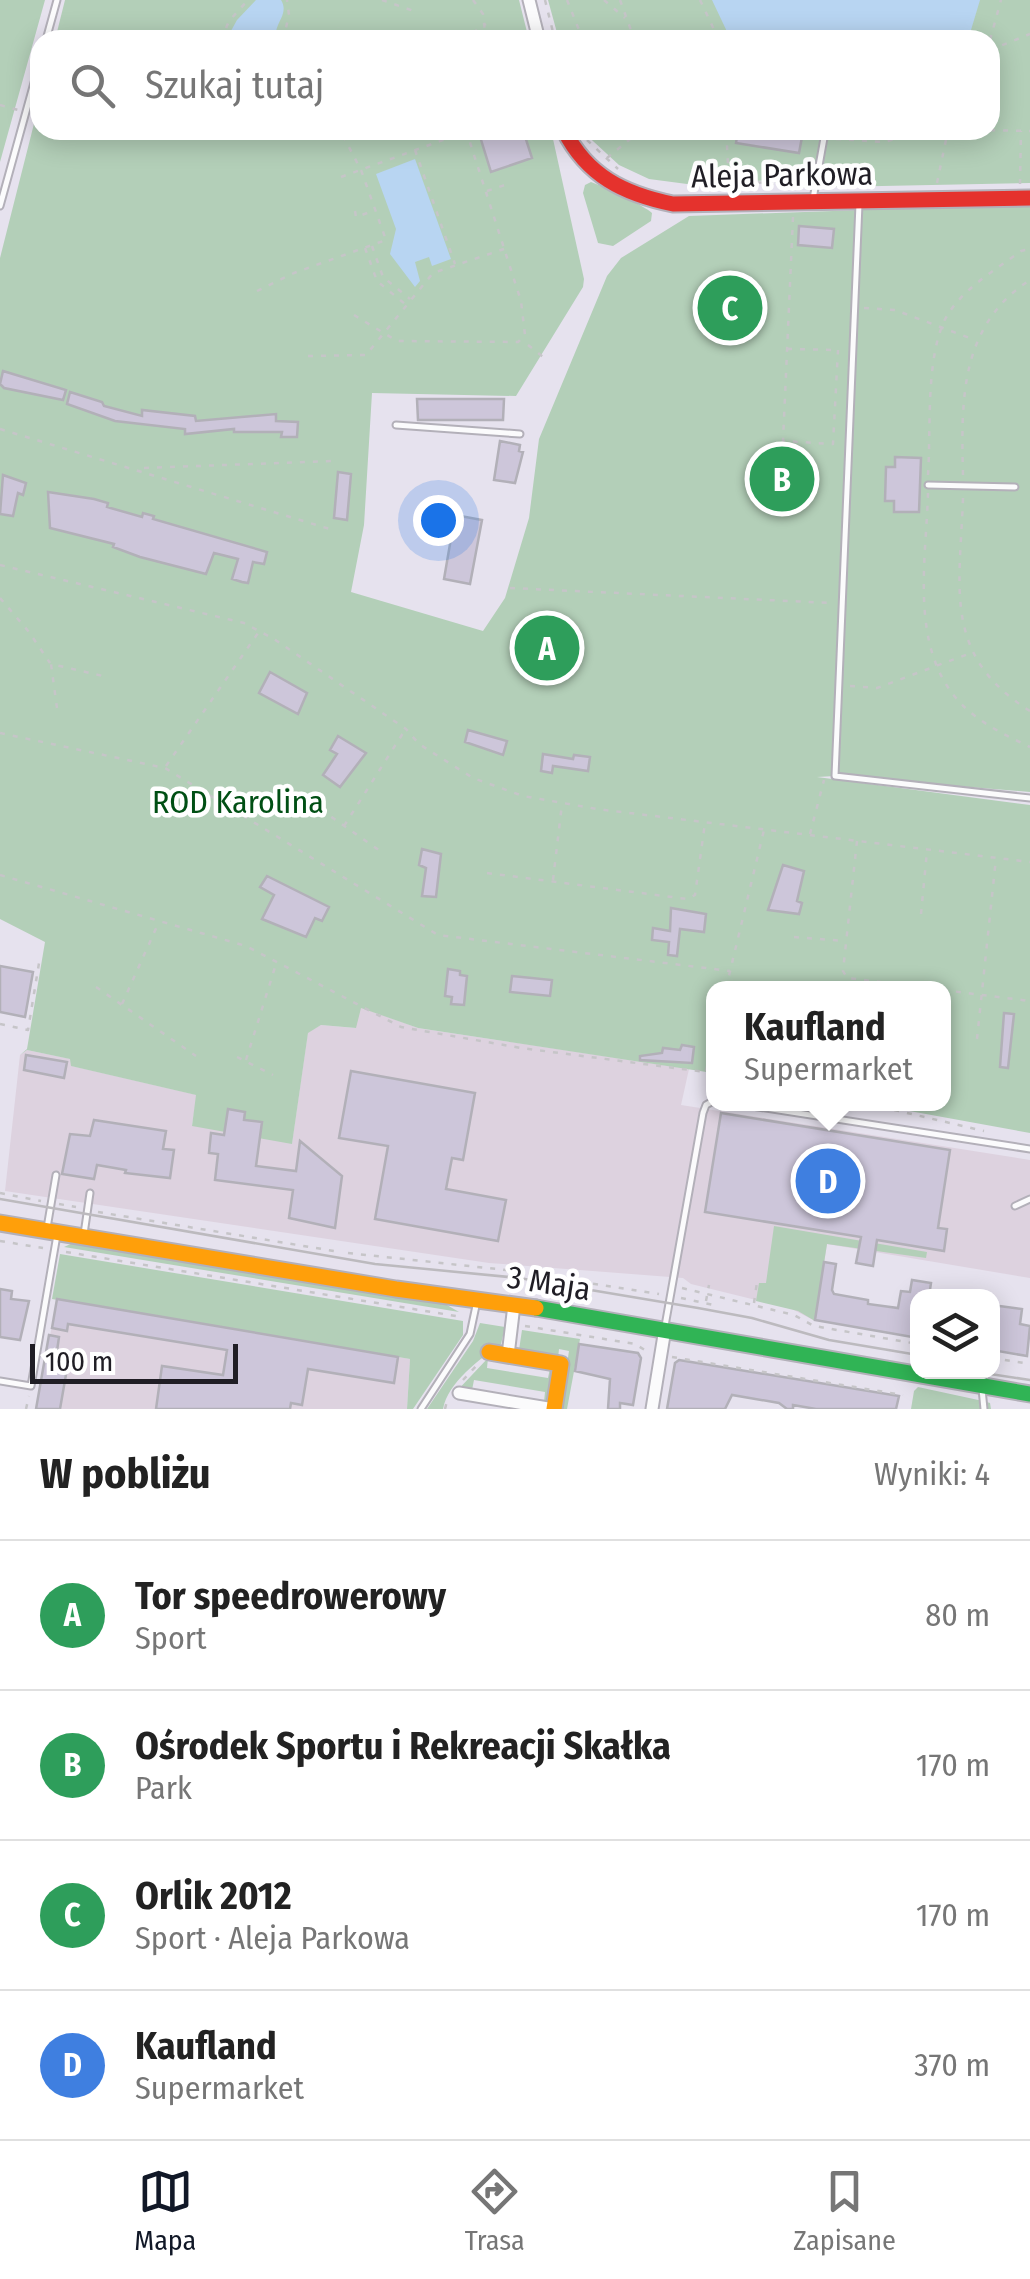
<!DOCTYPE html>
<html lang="pl">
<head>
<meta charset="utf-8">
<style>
  body { margin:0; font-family:"Fira Sans Condensed",sans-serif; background:#f2f2f2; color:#222 }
  .controls { position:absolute; right:30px; bottom:30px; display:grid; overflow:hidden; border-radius:20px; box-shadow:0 5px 25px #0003 }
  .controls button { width:90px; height:90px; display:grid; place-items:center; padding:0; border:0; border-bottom:2px solid #e0e0e0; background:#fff; color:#222; font:50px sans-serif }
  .scale { position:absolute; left:30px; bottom:25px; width:208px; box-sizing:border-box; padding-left:10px; border:5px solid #201e25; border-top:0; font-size:28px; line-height:35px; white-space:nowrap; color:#201e25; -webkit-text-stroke:8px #fff; paint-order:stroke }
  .you { position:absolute; left:438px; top:520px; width:35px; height:35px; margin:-25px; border:8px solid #fff; border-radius:50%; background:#1a73e8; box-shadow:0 0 0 15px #1a73e833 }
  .badge { display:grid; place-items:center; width:65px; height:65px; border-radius:50%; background:#111827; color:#fff; font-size:32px; font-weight:700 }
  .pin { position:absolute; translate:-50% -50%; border:5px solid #fff; box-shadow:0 2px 10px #0006 }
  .popup { position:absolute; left:706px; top:981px; width:245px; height:130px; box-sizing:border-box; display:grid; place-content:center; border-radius:20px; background:#fff; filter:drop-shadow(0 2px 8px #0005); font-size:32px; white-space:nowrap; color:#767676 }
  .popup b { font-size:38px; color:#222 }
  .popup::after { content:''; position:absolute; left:50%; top:100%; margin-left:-20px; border:20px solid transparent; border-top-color:#fff }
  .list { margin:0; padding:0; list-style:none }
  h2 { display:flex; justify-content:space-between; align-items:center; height:130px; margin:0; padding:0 40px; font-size:42px }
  h2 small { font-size:32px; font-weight:400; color:#767676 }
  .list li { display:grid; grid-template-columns:65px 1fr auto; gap:30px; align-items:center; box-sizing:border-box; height:150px; padding:0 40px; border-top:2px solid #e0e0e0 }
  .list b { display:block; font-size:38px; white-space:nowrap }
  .list p { margin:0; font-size:32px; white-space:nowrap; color:#767676 }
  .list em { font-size:32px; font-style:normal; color:#767676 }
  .icon { flex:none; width:55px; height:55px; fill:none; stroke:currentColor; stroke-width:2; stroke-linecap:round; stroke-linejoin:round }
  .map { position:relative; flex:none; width:1030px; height:1409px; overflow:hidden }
  .search { position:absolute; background:#fff; box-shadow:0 5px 25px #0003; left:30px; right:30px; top:30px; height:110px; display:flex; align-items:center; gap:25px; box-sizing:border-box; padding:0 35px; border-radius:30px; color:#767676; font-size:38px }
  .sheet { height:730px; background:#fff }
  nav { display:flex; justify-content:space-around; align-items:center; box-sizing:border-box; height:140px; border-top:2px solid #e0e0e0; background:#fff; font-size:28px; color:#767676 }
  nav a { display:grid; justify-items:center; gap:5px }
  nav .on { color:#111827 }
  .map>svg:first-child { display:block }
  .commercial { fill:#ddd2df }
  .green { fill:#b3cfb8 }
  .water { fill:#b8d5f2 }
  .building { fill:#cdc6da; stroke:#b2b0b8; stroke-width:2.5 }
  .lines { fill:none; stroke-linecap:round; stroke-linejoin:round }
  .lane-casing { stroke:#b3b0b9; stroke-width:9 }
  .street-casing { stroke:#b3b0b9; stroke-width:15 }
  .fast-casing { stroke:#b3b0b9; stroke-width:19 }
  .slow-casing { stroke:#b3b0b9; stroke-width:19 }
  .jam-casing { stroke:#b3b0b9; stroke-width:19 }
  .path { stroke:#c6c5c8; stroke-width:2.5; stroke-dasharray:5 8; stroke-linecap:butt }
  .lane { stroke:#fbfbfc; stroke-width:5 }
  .street { stroke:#fbfbfc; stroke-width:11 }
  .fast { stroke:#30b455; stroke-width:15 }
  .slow { stroke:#ff9f0a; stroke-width:15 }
  .jam { stroke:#e5322d; stroke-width:15 }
  .tram { stroke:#bcbabe; stroke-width:2.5 }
  .labels { text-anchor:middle; stroke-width:9; stroke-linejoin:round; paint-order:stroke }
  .street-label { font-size:32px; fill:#201e25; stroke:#fff }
  .park-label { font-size:32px; fill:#004f14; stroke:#fff }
</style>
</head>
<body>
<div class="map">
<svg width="1030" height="1409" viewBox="0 0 1030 1409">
  <rect width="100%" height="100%" fill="#e6e2ee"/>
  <path class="commercial" d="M 360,1007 L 418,1028 L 689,1069 L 681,1105 L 1030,1160 L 1030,1278 L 827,1244 L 815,1321 L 792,1309 L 691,1284 L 683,1278 L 489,1263 L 5,1191 L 20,1055 L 27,1050 L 71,1059 L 72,1066 L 197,1095 L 192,1125 L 292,1143 L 308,1032 L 321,1025 L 355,1028 Z
    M 57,1299 L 410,1359 L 407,1409 L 36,1409 Z"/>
  <path class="green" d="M 0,0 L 45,0 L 0,162 Z
    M 65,0 L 519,0 L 529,40 L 55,40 Z
    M 548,0 L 1030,0 L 1030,183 L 783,188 L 772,180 L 687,184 L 649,179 L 619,165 L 581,130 L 990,130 L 990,40 L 559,40 Z
    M 40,100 L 40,130 L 551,130 L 584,279 L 583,287 L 516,396 L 372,393 L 364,525 L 351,592 L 483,631 L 505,598 L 529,518 L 539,439 L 607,276 L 621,258 L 689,216 L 1030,204 L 1030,792 L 835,776 L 817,777 L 1030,805 L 1030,1133 L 871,1104 L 943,1104 L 943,988 L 713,988 L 713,1073 L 418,1028 L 361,1008 L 356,1028 L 321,1025 L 308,1033 L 292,1144 L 192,1126 L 196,1095 L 71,1066 L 70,1059 L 27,1050 L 20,1055 L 27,1049 L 45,942 L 0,919 L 0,258 Z
    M 591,182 C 603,186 645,206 652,213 L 651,221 L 613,246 L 598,243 L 583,193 L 585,185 Z
    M 774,1226 L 927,1252 L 926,1258 L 827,1244 L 815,1321 L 798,1311 L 756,1301 L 759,1283 L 766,1283 Z
    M 73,1243 L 447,1305 L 459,1312 L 64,1247 Z
    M 60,1254 L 463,1321 L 463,1335 L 413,1409 L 407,1409 L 410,1359 L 52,1299 Z
    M 480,1323 L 505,1327 L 501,1344 C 480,1359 448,1382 443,1409 L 427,1409 L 473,1341 Z
    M 522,1330 L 580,1339 L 567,1409 L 560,1409 L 569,1351 L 559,1349 L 558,1359 L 519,1350 Z
    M 488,1358 L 487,1368 L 548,1378 L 550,1368 L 554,1370 L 550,1400 L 544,1402 L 545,1392 L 474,1380 L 472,1390 L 454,1394 Z
    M 918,1387 L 983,1401 L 990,1403 L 991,1409 L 911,1409 L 914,1391 Z"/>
  <path class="water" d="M 256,0 L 281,0 C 290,15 273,23 276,40 L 226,40 L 237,20 Z
    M 712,0 L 980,0 L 968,40 L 731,40 Z
    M 415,159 L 451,259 L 432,266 L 429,257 L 415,262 L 420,281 L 415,287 L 390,254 L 396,229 L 376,174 Z"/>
  <path class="building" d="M 478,130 L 523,130 L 532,158 L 491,172 Z
    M 738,130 L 802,137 L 799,153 L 736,143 Z
    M 799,226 L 834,229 L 832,248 L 798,245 Z
    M 3,371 L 66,390 L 63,400 L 4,388 L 0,384 Z
    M 70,392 L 102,402 L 104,406 L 142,416 L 142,410 L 195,416 L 196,421 L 276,414 L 276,421 L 298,422 L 297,437 L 281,437 L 282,432 L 234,432 L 234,429 L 185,434 L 185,429 L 115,421 L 67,404 Z
    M 417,399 L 504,399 L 503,420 L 418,420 Z
    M 500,441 L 520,445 L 519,451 L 523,452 L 515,483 L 494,480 Z
    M 895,457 L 921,458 L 919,512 L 894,512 L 894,501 L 885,501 L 886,467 L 895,467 Z
    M 338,472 L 351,474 L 347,520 L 334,518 Z
    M 3,475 L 26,483 L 23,495 L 18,493 L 13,516 L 0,514 Z
    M 48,492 L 94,499 L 108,503 L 107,507 L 142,517 L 143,513 L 154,516 L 153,519 L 267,552 L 264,564 L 253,562 L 248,583 L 242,582 L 232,579 L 238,559 L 214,553 L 206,574 L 140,557 L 113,547 L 114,544 L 50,528 Z
    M 455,515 L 482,520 L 470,584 L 444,579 Z
    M 270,672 L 307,693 L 298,714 L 259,693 Z
    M 468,730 L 507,741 L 503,755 L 465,742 Z
    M 338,736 L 366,753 L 340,787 L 323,775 L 337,754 L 330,750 Z
    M 543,754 L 573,759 L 574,755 L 590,757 L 588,771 L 553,766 L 552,773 L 541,771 Z
    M 422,849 L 441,854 L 436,897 L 422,896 L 426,868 L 419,865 Z
    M 783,865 L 804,871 L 797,901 L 802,903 L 799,914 L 768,910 Z
    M 267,876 L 329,907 L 322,921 L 315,918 L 306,937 L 262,919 L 274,895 L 260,887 Z
    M 671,908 L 706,914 L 704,932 L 680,929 L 677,956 L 668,955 L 669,942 L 652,940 L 653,928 L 670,931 Z
    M 0,966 L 33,972 L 25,1017 L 0,1012 Z
    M 448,969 L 460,971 L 460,975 L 467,976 L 464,1005 L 451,1004 L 452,997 L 445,996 Z
    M 512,976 L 552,980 L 550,996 L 510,992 Z
    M 1004,1013 L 1014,1014 L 1008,1068 L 1000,1067 Z
    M 682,1045 L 694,1047 L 692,1063 L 640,1060 L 640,1056 L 662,1053 L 663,1048 L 680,1050 Z
    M 26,1055 L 67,1062 L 64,1078 L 24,1070 Z
    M 351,1071 L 475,1093 L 463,1160 L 452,1158 L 446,1189 L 506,1200 L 498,1241 L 375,1219 L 388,1146 L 339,1138 Z
    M 228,1109 L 245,1112 L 244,1120 L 262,1122 L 256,1166 L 296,1171 L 300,1141 L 342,1176 L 335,1228 L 289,1218 L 293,1190 L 215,1180 L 218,1154 L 209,1153 L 211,1133 L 224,1135 Z
    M 721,1113 L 950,1150 L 938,1228 L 947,1229 L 944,1251 L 877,1240 L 873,1266 L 856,1263 L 861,1237 L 705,1212 Z
    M 94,1120 L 166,1131 L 163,1149 L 174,1150 L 170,1178 L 125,1173 L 126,1170 L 97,1165 L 94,1179 L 62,1174 L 70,1134 L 90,1136 Z
    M 824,1262 L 836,1264 L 832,1290 L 834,1294 L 868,1300 L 868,1304 L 898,1308 L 901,1291 L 910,1292 L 912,1280 L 931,1283 L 929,1296 L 918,1296 L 918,1338 L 815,1320 Z
    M 0,1289 L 12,1291 L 11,1299 L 29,1301 L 20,1340 L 0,1337 Z
    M 57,1299 L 398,1357 L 394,1383 L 308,1369 L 302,1405 L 291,1403 L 290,1409 L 156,1409 L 162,1366 L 223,1375 L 227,1350 L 68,1324 L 67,1331 L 52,1328 Z
    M 992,1305 L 1022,1309 L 1020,1324 L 1030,1326 L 1027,1356 L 992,1350 Z
    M 49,1335 L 59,1337 L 56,1358 L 68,1363 L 60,1409 L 36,1409 Z
    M 579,1344 L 638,1353 L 641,1358 L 633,1405 L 620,1403 L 620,1409 L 608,1409 L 610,1379 L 575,1371 Z
    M 679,1360 L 899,1396 L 896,1409 L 816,1409 L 793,1405 L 793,1409 L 787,1409 L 779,1403 L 732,1395 L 725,1409 L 667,1409 L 675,1363 Z"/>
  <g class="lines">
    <defs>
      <path id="lane" d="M 46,40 L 57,0
        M 813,199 L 824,138
        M 859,204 L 835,776 L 1030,798
        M 0,206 L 40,61
        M 396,425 L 520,434
        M 928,485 L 1015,487
        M 739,1104 L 1030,1149
        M 1015,1206 L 1030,1199
        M 47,1228 L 56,1175
        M 84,1234 L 90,1193
        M 665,1326 L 703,1113 L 706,1105 L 713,1101
        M 0,1381 L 31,1386 L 57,1235
        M 982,1389 L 984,1409
        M 421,1409 L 470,1334 L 477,1301"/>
      <path id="street" d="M 529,0 L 539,40
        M 508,1355 L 514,1305
        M 459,1393 L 554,1409
        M 652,1409 L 665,1329"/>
      <path id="fast" d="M 536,1308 L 1030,1394"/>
      <path id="slow" d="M 0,1223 L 396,1289 L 536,1308
        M 489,1352 L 561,1364 L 554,1409"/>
      <path id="jam" d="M 564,130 C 587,176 624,194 673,204 L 1030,198"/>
    </defs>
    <use href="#lane" class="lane-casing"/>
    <use href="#street" class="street-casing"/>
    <use href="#fast" class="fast-casing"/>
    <use href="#slow" class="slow-casing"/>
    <use href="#jam" class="jam-casing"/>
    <path class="path" d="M 382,0 L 414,11
      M 473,0 L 483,14 L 486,40
      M 545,0 L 555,40
      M 567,0 L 583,40
      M 604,0 L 625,18
      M 620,0 L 632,33 L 640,40
      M 700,0 L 719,40
      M 221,40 L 229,21 L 248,0
      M 283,40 L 289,15 L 287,0
      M 337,40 L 338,27
      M 462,40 L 486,24
      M 697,40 L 714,33
      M 990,40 L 1001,0
      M 990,50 L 1030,34
      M 0,105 L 18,110
      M 977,130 L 1030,131
      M 836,139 L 885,142 L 923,130
      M 587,140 L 618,169
      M 415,150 L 455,264
      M 607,158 L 641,130
      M 341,177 L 465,132
      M 937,183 L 948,130
      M 1020,184 L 1021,131
      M 718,187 L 728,165 L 727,145 L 732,130
      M 719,188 L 726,184 L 771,182 L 776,189
      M 487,191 L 505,185
      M 355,211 L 356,217 L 373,211
      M 793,217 L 783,441 L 833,444 L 838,350
      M 372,246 L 383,277 L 410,299
      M 365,248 L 377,281 L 405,304
      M 257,291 L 294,273 L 386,240 L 361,170 L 340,130
      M 864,308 L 895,310 L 975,340
      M 354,315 L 397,341 L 518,342 L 525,335 L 521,301 L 466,130
      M 528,345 L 547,360
      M 787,349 L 837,350
      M 308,356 L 366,355 L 433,273 L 504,249
      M 0,429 L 333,530
      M 144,468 L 332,461
      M 928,475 C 931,430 926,368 942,326 C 955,293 994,271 1021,251 L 1030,249
      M 963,475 C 961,400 960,325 1030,280
      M 928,493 C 926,565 907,659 970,712 C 988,727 1009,737 1030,747
      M 963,498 C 960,588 942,656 1030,711
      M 0,565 L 244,623 L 274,639 L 406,729 L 419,744 L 473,778 L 523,796 L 597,809 L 1030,862
      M 510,588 L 831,603
      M 0,598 L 29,632 L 50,663
      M 850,686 L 877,688 L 971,653
      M 57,708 L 51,664 L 103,676
      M 0,733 L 165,768 L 438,935 L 730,971
      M 166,766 L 258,633
      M 310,802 L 383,853
      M 344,826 L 405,730
      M 810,834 L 824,780
      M 857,841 L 843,971 L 847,978 L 931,988
      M 487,873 L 687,899 L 695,895 L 705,823
      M 0,875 L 246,946 L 401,1027 L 521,1048 L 713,1073
      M 553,880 L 562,804
      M 921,914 L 927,851
      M 794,937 L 845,941
      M 96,987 L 196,1056
      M 726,988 L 764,830
      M 943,990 L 1030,1001
      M 122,1004 L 158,924
      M 0,1024 L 28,1030 L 40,957
      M 977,1039 L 996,858
      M 237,1057 L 273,1075
      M 246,1060 L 276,964
      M 706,1071 L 713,1041
      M 869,1104 L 984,1131
      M 0,1193 L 41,1201
      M 59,1204 L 76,1207
      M 98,1212 L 334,1251
      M 0,1241 L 43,1248
      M 66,1252 L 462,1317
      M 348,1253 L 506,1270 L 659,1294
      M 682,1288 L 794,1315 L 814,1326 L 918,1344
      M 681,1298 L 718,1306
      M 706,1301 L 709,1285
      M 754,1303 L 757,1282
      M 525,1326 L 635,1344 L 648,1352
      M 672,1357 L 903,1395
      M 992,1358 L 1030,1364
      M 463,1380 L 478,1364
      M 26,1409 L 29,1396
      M 445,1409 L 448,1397"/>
    <use href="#lane" class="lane"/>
    <use href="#street" class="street"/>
    <use href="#fast" class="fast"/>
    <use href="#slow" class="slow"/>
    <use href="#jam" class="jam"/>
    <path class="tram" d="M 0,1199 L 375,1264 L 519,1278 L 698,1308 L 752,1318 L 829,1340 L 918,1355
      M 977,1372 L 1030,1380"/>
  </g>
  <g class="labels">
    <g class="street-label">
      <text transform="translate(782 175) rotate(-1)" y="11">Aleja Parkowa</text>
      <text transform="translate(549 1283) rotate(9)" y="11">3 Maja</text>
    </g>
    <g class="park-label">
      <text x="238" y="813">ROD Karolina</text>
    </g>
  </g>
</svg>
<div class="controls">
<button><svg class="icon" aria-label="layers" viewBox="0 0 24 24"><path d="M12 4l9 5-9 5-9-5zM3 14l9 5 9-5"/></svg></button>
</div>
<div class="scale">100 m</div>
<div class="you"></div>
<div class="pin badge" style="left:547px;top:648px;background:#2e9e5b">A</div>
<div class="pin badge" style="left:782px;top:479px;background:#2e9e5b">B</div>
<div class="pin badge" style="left:730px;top:308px;background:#2e9e5b">C</div>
<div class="pin badge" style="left:828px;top:1181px;background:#3f7fe0">D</div>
<div class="popup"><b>Kaufland</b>Supermarket</div>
<div class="search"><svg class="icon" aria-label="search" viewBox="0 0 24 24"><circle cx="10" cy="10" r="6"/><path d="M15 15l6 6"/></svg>Szukaj tutaj</div>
</div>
<section class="sheet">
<h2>W pobliżu<small>Wyniki: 4</small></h2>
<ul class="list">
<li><span class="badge" style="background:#2e9e5b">A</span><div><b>Tor speedrowerowy</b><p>Sport</p></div><em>80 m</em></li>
<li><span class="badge" style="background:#2e9e5b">B</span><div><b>Ośrodek Sportu i Rekreacji Skałka</b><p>Park</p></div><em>170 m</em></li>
<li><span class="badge" style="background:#2e9e5b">C</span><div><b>Orlik 2012</b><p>Sport · Aleja Parkowa</p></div><em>170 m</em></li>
<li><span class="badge" style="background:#3f7fe0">D</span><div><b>Kaufland</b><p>Supermarket</p></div><em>370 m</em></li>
</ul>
</section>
<nav>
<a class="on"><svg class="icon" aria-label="map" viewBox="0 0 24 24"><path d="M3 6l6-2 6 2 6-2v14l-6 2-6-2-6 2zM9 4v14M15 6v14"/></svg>Mapa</a>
<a><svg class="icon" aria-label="directions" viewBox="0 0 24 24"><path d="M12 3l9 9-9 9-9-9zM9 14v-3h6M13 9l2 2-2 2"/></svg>Trasa</a>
<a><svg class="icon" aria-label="saved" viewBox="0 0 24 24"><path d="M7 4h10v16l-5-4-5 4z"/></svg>Zapisane</a>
</nav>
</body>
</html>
